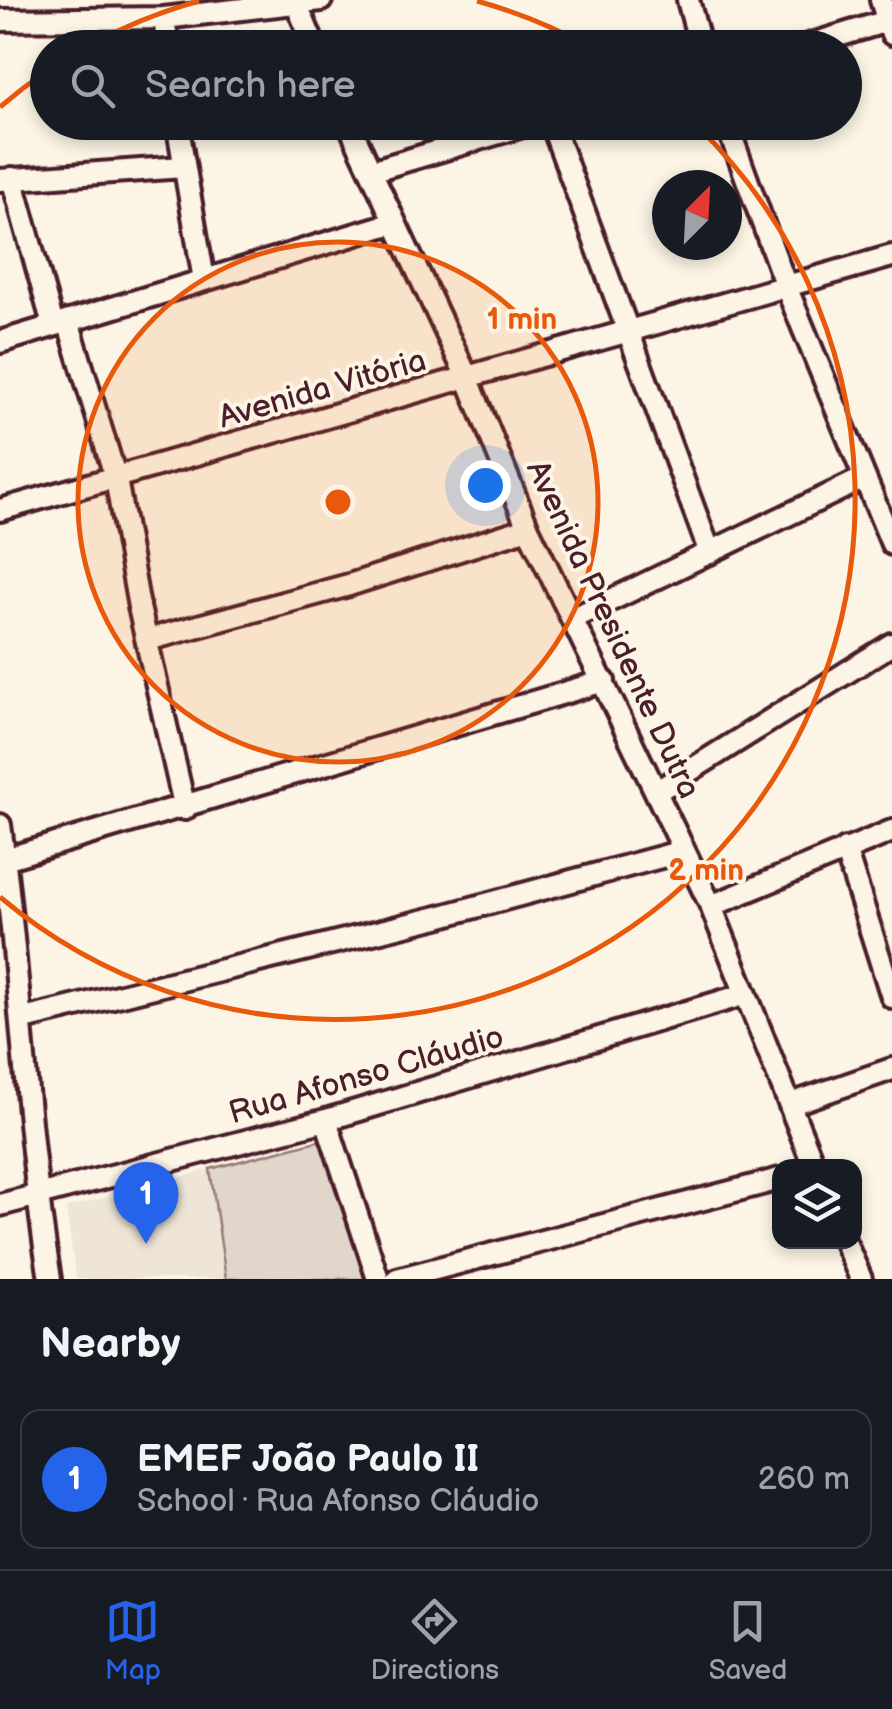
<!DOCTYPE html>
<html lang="en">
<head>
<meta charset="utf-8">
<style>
  body { margin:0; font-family:"Balsamiq Sans",sans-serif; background:#20242c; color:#f1f3f6 }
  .controls { position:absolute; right:30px; bottom:30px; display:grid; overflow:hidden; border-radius:20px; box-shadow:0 5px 15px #0003 }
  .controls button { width:90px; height:90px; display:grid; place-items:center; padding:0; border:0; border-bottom:2px solid #363941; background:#171b24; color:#f1f3f6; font:50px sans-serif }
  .compass { position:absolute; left:652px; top:170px; width:90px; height:90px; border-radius:50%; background:#171b24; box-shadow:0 5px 15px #0003; rotate:24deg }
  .you { position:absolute; left:485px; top:485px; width:35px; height:35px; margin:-25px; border:8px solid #fff; border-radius:50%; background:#1a73e8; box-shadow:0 0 0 15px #1a73e833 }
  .badge { display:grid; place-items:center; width:65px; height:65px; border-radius:50%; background:#2563eb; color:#fff; font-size:32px; font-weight:700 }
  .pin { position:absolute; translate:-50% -82px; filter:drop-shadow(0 2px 5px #0008) }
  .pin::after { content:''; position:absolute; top:52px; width:35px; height:30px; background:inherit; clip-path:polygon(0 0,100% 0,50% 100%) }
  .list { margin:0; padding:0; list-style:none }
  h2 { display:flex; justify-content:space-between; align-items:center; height:130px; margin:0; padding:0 40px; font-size:42px }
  h2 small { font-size:32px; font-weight:400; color:#9ea1a6 }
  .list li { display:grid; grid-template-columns:65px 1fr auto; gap:30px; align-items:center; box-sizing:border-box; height:140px; margin:0 20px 20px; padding:0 20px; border:2px solid #363941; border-radius:20px }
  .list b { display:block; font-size:38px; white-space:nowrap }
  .list p { margin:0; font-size:32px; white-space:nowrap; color:#9ea1a6 }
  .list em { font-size:32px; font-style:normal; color:#9ea1a6 }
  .icon { flex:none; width:55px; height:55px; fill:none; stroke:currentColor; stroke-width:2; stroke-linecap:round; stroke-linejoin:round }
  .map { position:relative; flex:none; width:892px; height:1279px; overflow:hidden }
  .search { position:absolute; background:#171b24; box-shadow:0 5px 15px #0003; left:30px; right:30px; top:30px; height:110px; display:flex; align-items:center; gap:25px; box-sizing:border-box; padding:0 35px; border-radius:55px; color:#9ea1a6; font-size:38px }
  .sheet { height:290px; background:#171b24 }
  nav { display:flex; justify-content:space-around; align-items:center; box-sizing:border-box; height:140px; border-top:2px solid #363941; background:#171b24; font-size:28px; color:#9ea1a6 }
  nav a { display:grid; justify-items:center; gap:5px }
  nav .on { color:#2563eb }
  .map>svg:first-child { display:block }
  .built { fill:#eee5d7 }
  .green { fill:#e2d5ca; stroke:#967a7a; stroke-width:2.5 }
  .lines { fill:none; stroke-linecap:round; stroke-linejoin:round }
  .minor-casing { stroke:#4a1f2b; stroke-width:28 }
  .minor { stroke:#fcf5e5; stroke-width:20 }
  .ring { fill:none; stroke:#e8590c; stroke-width:5 }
  .labels { text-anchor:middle; stroke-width:8; stroke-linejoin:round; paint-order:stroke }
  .street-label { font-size:32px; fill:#4a1f2b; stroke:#fcf5e5 }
  .centre { fill:#e8590c; stroke:#fcf5e5; stroke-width:5 }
  .ring-label { font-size:30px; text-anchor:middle; font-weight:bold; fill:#e8590c; stroke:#fcf5e5; stroke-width:8; stroke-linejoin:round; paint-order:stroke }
</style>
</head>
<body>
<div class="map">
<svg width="892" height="1279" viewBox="0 0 892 1279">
  <rect width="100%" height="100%" fill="#fcf5e5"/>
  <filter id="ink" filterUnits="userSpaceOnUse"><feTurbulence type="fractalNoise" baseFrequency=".01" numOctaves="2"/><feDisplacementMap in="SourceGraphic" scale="20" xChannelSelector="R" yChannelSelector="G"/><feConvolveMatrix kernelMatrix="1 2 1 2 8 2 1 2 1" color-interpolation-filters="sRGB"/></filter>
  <g filter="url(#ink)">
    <path class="built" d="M 210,1169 L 226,1279 L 76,1279 L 66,1208 Z"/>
    <path class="green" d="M 325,1139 L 364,1279 L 226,1279 L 210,1169 Z"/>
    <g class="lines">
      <defs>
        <path id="minor" d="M 295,0 L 315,48
          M 688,0 L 701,48
          M 881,0 L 892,34
          M 164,18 L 168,48
          M 0,20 L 164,18 L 321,0
          M 799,48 L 887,21
          M 177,122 L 204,280
          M 348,122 L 467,377 L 528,528 L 711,906 L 814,1166
          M 551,122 L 710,553
          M 726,122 L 787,289 L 892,544
          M 371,171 L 536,122
          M 12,178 L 53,325
          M 0,180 L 183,167
          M 68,321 L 116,479 L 139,607 L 185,809
          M 0,342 L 393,223
          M 0,510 L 892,256
          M 574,618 L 864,478
          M 147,640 L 349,585 L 528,528
          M 659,790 L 892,644
          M 0,825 C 21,976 25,1129 50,1279
          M 845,849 L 892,997
          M 5,859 L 604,681
          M 711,906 L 892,831
          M 24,1019 L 438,917 L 683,851
          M 791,1104 L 892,1069
          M 326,1120 L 378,1279
          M 0,1205 L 326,1120 L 746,994
          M 845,1242 L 861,1279
          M 397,1279 L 780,1179"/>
      </defs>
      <use href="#minor" class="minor-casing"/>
      <use href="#minor" class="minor"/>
    </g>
  </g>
  <circle cx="338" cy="502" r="260" fill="#e8590c" fill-opacity=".12"/>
  <g class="ring">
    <circle cx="338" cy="502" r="260"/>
    <path d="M0 107A520 520 0 0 1 47 71M86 47A520 520 0 0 1 199 1M477 1A520 520 0 0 1 590 47M696 125A520 520 0 0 1 0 897"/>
  </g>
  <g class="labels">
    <g class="street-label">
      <text transform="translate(322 388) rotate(-16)" y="11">Avenida Vitória</text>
      <text transform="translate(614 629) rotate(65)" y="11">Avenida Presidente Dutra</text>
      <text transform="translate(366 1074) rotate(-16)" y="11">Rua Afonso Cláudio</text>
    </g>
  </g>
  <circle cx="338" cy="502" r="15" class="centre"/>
  <g class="ring-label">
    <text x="522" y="329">1 min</text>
    <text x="706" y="880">2 min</text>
  </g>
</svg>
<div class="controls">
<button><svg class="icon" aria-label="layers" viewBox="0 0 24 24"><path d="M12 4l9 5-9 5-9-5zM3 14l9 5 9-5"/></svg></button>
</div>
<svg class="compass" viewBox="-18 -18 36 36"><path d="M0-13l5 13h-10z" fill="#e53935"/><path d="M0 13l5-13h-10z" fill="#9ea1a6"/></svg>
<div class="you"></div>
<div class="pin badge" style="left:146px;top:1244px">1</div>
<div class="search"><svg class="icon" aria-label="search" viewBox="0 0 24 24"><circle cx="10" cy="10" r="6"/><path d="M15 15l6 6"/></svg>Search here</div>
</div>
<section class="sheet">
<h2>Nearby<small></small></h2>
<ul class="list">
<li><span class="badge">1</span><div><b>EMEF João Paulo II</b><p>School · Rua Afonso Cláudio</p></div><em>260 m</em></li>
</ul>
</section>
<nav>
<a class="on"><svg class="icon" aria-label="map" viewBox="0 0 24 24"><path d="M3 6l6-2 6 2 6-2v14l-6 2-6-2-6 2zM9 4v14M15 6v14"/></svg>Map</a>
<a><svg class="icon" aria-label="directions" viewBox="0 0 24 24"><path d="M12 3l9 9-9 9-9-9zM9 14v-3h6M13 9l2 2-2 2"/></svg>Directions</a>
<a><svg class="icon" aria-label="saved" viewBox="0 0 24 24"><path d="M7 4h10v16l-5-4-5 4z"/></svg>Saved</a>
</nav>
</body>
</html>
